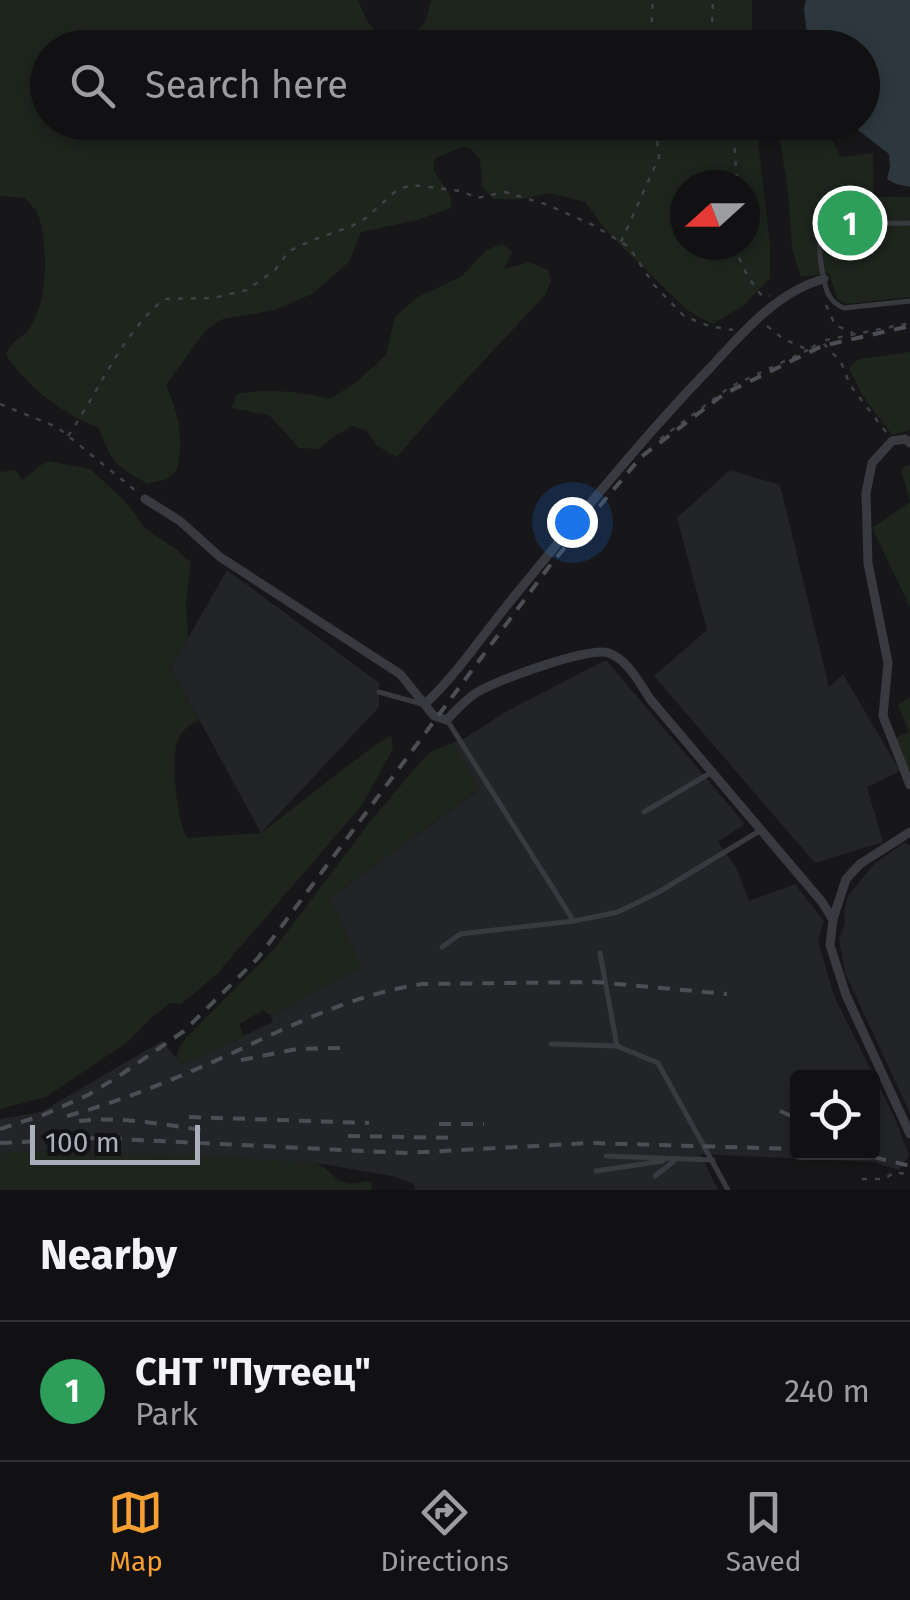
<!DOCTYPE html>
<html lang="en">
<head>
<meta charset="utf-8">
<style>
  body { margin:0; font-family:"Fira Sans",sans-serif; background:#1e1f21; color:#f1f3f6 }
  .controls { position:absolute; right:30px; bottom:30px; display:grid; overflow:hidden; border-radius:10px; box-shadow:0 5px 15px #0003 }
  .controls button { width:90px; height:90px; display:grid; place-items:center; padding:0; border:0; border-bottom:2px solid #303133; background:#111113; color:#f1f3f6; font:50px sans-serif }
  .compass { position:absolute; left:670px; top:170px; width:90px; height:90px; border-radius:50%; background:#111113; box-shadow:0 5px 15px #0003; rotate:249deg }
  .scale { position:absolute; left:30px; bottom:25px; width:170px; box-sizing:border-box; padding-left:10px; border:5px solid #a9b0ba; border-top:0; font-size:28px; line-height:35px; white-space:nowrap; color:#a9b0ba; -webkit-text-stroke:8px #121215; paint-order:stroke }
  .you { position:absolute; left:572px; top:522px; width:35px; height:35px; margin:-25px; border:8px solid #fff; border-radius:50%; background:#1a73e8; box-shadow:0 0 0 15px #1a73e833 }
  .badge { display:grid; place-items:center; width:65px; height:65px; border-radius:50%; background:#f89f31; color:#fff; font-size:32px; font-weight:700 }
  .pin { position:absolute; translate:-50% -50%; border:5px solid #fff; box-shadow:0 2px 10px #0006 }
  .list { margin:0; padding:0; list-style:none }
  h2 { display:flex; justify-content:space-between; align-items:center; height:130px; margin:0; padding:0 40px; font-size:42px }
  h2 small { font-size:32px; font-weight:400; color:#9c9da0 }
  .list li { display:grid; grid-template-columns:65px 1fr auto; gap:30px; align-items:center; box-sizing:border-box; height:140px; padding:0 40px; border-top:2px solid #303133 }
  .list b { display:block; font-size:38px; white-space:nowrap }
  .list p { margin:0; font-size:32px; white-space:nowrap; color:#9c9da0 }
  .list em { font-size:32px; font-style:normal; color:#9c9da0 }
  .icon { flex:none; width:55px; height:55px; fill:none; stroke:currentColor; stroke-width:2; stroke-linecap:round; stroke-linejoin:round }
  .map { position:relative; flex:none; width:910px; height:1190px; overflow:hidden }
  .search { position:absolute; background:#111113; box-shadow:0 5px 15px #0003; left:30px; right:30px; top:30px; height:110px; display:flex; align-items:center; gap:25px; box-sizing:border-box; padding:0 35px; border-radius:55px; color:#9c9da0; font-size:38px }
  .sheet { height:270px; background:#111113 }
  nav { display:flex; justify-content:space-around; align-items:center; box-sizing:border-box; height:140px; border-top:2px solid #303133; background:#111113; font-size:28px; color:#9c9da0 }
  nav a { display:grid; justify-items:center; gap:5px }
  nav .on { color:#f89f31 }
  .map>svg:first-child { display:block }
  .built { fill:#232427; fill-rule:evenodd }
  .green { fill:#1d251d; fill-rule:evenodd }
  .water { fill:#2d383e }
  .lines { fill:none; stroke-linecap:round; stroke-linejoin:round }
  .path { stroke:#3e4146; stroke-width:2.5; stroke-dasharray:5 8; stroke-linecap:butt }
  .lane { stroke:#383a3f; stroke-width:5 }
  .street { stroke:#383a3f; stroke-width:9 }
  .rail { stroke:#4b4e54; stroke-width:4; stroke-dasharray:12 10; stroke-linecap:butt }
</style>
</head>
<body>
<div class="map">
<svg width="910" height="1190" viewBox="0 0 910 1190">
  <rect width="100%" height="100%" fill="#171719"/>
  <path class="built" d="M 730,470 L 780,485 L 829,687 L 843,674 L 900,771 L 867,787 L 883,842 L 815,863 L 654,676 L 707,630 L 677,518 Z
    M 227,570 L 379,683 L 379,707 L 261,833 L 171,668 Z
    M 606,660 L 745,824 L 718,842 L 736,867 L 749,901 L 795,884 L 824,921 L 818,941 L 834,996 L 894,1116 L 909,1155 L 899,1170 L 873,1162 L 700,1154 L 718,1190 L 415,1190 L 414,1184 L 392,1176 L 316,1163 L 38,1151 L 0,1153 L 0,1119 L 41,1112 L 162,1041 L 182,1065 L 273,1022 L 271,1016 L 361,967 L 330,898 L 479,790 L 453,743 L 467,737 L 505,712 ZM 798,1078 L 872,1078 L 872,1152 L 798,1152 Z
    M 905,842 L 910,846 L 910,1113 L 845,973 L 839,939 L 845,924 L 844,911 L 848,896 L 874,864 Z"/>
  <path class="green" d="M 0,0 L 358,0 C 367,23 376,42 403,36 C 411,34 419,30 424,23 C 428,18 429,7 431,0 L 752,0 L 752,47 L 48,48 L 48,122 L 756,123 L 770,245 L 770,278 L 743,306 L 712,324 L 687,310 L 608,233 L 585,202 L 549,193 L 523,199 L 493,199 L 482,186 L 480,159 L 471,149 L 462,147 L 435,158 L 433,170 L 450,195 L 451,208 L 417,220 L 361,232 L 349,262 L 312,294 L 275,310 L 223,319 L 206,330 L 166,385 C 180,418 183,436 177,470 L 167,479 L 148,484 C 116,466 111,463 99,428 C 63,414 27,387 6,355 C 12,338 23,339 31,326 C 48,301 48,245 39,217 C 37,210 30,204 25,198 L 0,196 ZM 685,185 L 745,185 L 745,245 L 685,245 Z
    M 777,123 L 823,123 L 841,157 L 873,153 L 874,197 L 910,197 L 910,297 L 846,304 L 837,298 L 829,273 L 801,277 L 792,249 L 788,191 Z
    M 502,244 L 512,252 L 504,269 L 530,262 L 548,270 L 551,280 L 546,294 L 436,412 L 397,457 L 377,446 L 366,430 L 352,426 L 332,438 L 319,449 L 299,448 L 269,415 L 231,408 L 237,394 C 263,388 305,392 330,399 L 355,383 L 387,354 L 394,318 L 416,298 L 462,276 L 487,250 Z
    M 910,352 L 910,430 L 892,435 L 863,396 L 849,368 L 859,359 Z
    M 48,461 L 90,469 L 125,501 L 145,528 L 177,550 L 191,562 L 186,602 L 188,638 L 171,668 L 199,720 C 190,725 180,731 177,742 C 171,762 177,820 187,838 L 261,833 L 364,753 L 391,735 L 393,749 L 362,805 L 216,975 L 181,1004 L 170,1003 L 152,1017 L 129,1041 L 46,1097 L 0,1109 L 0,472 L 16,470 L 22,480 C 32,475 36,467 48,461 Z
    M 910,465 L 910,607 L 872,528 L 910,502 L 901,470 L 905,466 Z
    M 910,697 L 910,773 L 895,738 L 909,732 L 898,705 Z
    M 453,743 L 480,789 L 330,898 L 362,967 L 271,1016 L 263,1010 L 240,1024 L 243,1038 L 182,1065 L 176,1059 L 179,1048 L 185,1039 L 274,949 L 372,819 L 423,759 L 432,751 Z
    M 38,1151 L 212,1156 L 316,1163 C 336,1172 335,1190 367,1181 L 372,1184 L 371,1190 L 0,1190 L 0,1153 Z"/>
  <path class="water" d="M 806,0 L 910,0 L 910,187 L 896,184 L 887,179 L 890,167 L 889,154 L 849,123 L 862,122 L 862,48 L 808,47 L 804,8 Z"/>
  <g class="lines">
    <path class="path" d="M 650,48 L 653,0
      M 711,48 L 713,0
      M 733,122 L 737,185
      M 745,213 L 745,222
      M 621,242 L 659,157 L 655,122
      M 736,245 C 740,266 749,279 762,296 L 770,296
      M 826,305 L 835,325 L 853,333
      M 767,326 L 782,338 L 808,350 L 820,342
      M 0,404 L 57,427 L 136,491
      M 886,432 L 850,385 L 841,362 L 821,341 L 910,323
      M 68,436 C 99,391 121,335 164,299 L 213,298 L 247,290 L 275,270 L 289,251 L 313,240 L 352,226 L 366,218 L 397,190 L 412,185 L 461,191 L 477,198 L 505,192 L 545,204 L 593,225 L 629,247 L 654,285 L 684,316 L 709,326 L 733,330
      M 660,439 L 730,387 L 808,350
      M 862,1179 L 884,1179 L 895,1172 L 910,1175"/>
    <path class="lane" d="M 910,223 C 892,224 835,222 823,236 C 816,246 822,266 823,276 C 826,291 829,302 844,308 L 910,301
      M 379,692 L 422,704
      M 447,720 L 573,920
      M 644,812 L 712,772
      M 442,947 L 460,934 L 574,921 L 618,912 L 657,893 L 761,830
      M 600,953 L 617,1046
      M 551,1044 L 617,1046 L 658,1063 L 728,1190
      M 606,1156 L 713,1160
      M 596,1171 L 663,1161
      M 655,1176 L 674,1161"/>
    <path class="street" d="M 910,443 L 905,439 L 892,441 L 872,463 L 866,493 L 868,563 L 888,663 L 883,716 L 910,785
      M 145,499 L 180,521 L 220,557 L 400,674 L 434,716 L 447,720 C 456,710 465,700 476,693 C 494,681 590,646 609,653 C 628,660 640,684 650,699 L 822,902 L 833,920 L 830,945 L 846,995 L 910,1134
      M 425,704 C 460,671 486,630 517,593 C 580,516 642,438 711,367 C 742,333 778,291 824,279
      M 833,919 L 846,879 L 860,864 L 910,832"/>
    <path class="rail" d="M 241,1060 L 297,1049 L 345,1048
      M 780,1111 L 798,1119
      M 67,1116 C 122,1101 175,1079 226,1056 C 290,1026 351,995 422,984 L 595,982 L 727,994
      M 189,1117 L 369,1123
      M 79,1121 C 122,1116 166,1125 208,1131
      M 439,1124 L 484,1124
      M 0,1129 L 43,1115 L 88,1095 L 119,1076 L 184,1031 L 258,958 L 551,564 L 641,457 L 724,394 L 822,346 L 910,326
      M 348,1136 L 458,1138
      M 0,1143 L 98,1138 L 405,1153 L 590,1143 L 798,1149
      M 853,1152 L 910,1166"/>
  </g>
</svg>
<div class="controls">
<button><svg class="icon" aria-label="locate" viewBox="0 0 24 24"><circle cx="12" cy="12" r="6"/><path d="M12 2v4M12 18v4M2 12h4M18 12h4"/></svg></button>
</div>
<svg class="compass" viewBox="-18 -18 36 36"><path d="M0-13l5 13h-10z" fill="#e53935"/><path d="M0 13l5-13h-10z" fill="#9c9da0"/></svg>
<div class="scale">100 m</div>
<div class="you"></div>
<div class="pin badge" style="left:850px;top:223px;background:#2e9e5b">1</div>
<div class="search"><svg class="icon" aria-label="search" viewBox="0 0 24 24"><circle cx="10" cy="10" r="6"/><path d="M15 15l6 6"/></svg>Search here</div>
</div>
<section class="sheet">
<h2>Nearby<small></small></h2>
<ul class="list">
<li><span class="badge" style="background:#2e9e5b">1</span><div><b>СНТ &quot;Путеец&quot;</b><p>Park</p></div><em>240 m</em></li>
</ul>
</section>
<nav>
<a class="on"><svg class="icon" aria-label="map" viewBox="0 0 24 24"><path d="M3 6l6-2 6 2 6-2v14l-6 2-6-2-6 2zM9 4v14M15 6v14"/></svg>Map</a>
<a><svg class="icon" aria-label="directions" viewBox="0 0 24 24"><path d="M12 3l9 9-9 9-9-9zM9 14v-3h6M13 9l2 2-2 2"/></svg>Directions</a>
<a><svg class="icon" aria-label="saved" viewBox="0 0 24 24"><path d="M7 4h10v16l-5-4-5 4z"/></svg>Saved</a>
</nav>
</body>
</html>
